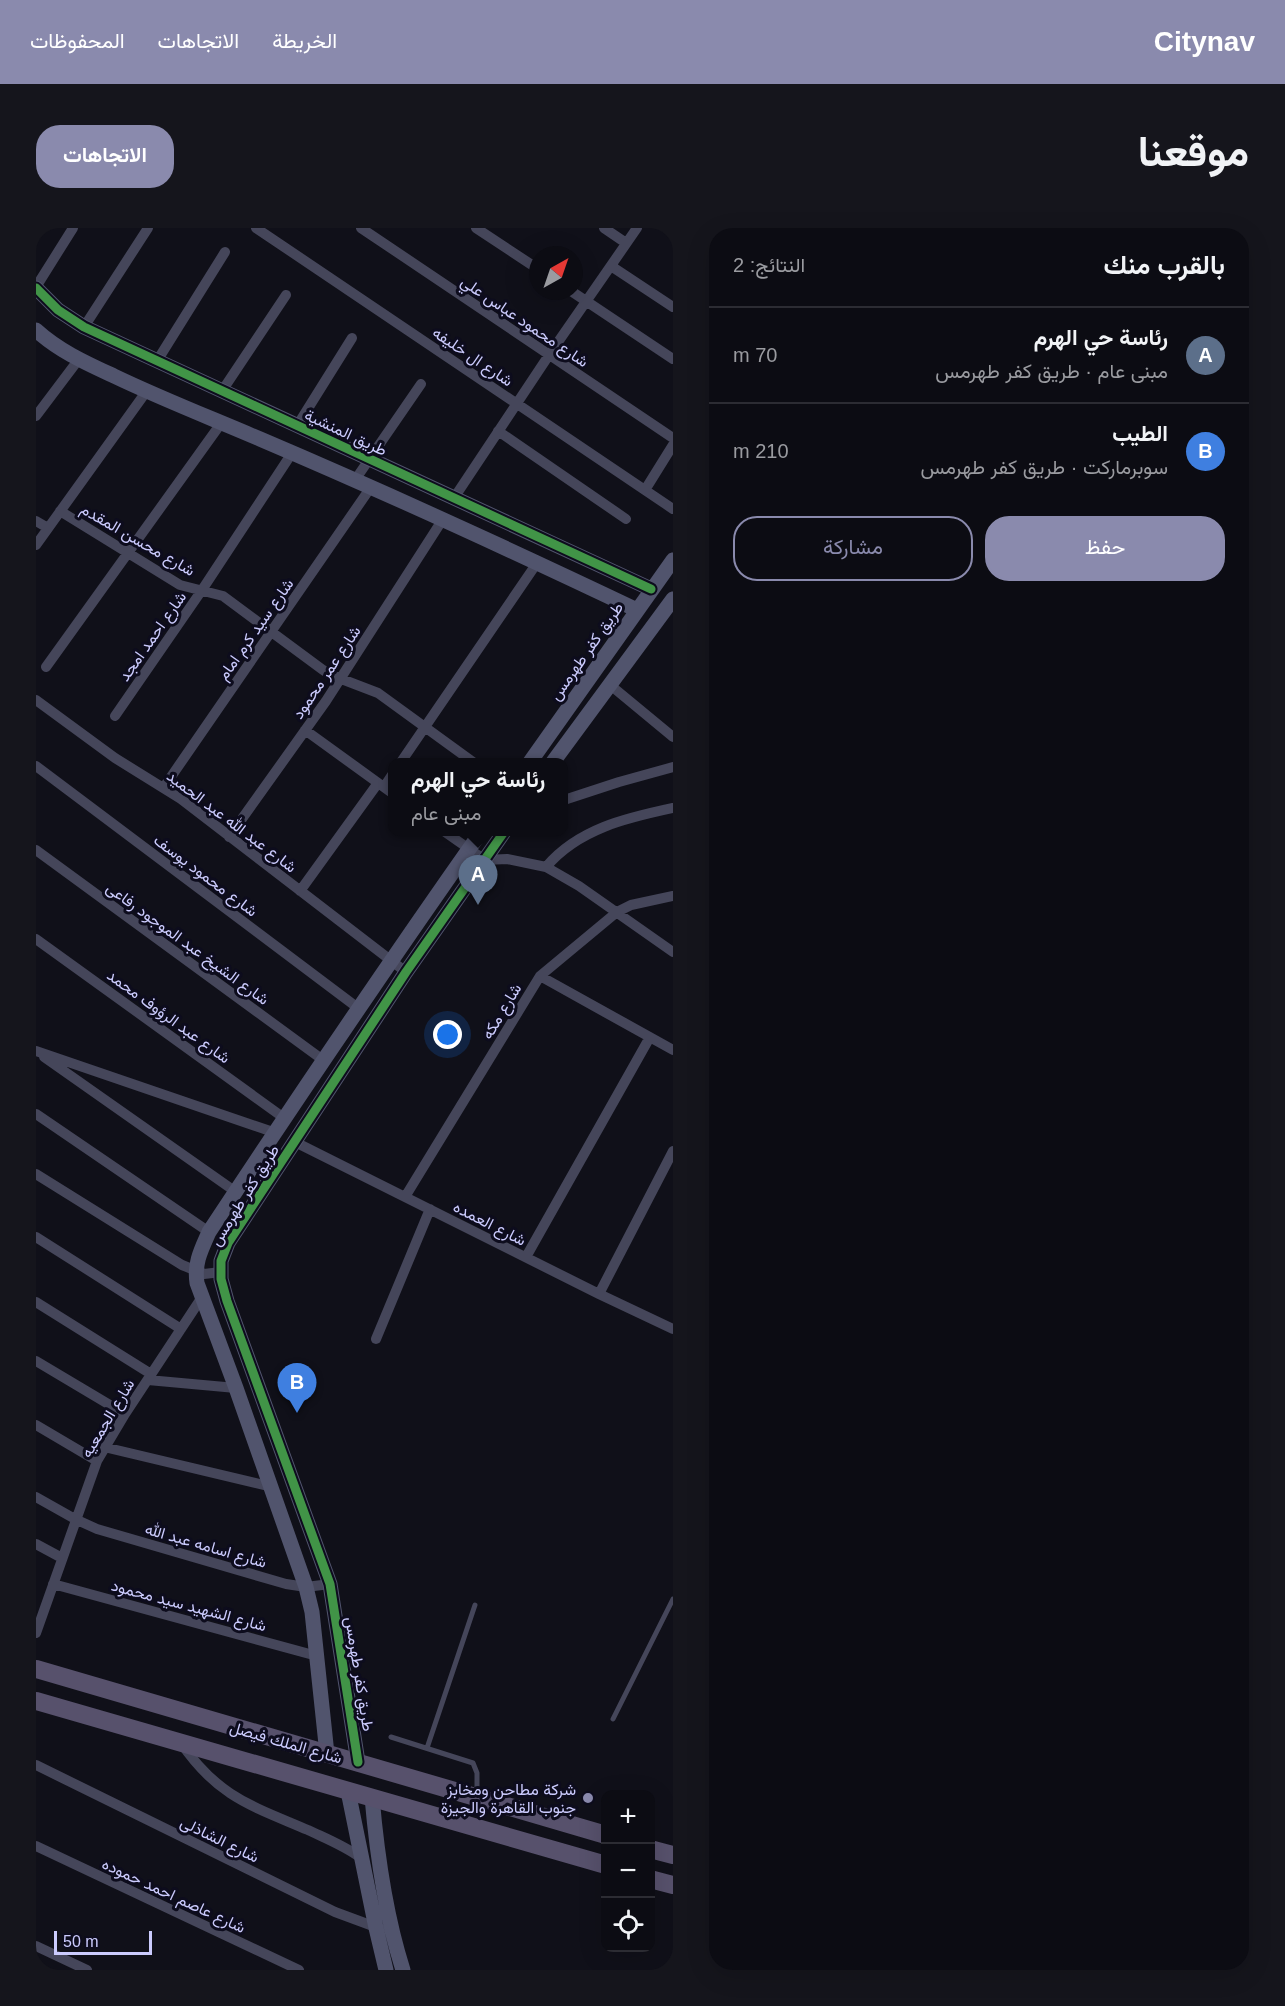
<!DOCTYPE html>
<html lang="ar">
<head>
<meta charset="utf-8">
<style>
  body { margin:0; font-family:Arial,Vazirmatn,sans-serif; background:#15151c; color:#f1f3f6; direction:rtl }
  .controls { position:absolute; right:18px; bottom:18px; display:grid; overflow:hidden; border-radius:12px; box-shadow:0 6px 24px #0002 }
  .controls button { width:54px; height:54px; display:grid; place-items:center; padding:0; border:0; border-bottom:2px solid #2c2c33; background:#0c0c13; color:#f1f3f6; font:30px sans-serif }
  .compass { position:absolute; left:493px; top:18px; width:54px; height:54px; border-radius:50%; background:#0c0c13; box-shadow:0 6px 24px #0002; rotate:40deg }
  .scale { position:absolute; left:18px; bottom:15px; width:98px; box-sizing:border-box; padding-left:6px; border:3px solid #cbcbfd; border-top:0; font-size:16px; line-height:21px; white-space:nowrap; color:#cbcbfd; -webkit-text-stroke:4px #0d0c1d; paint-order:stroke }
  .you { position:absolute; left:412px; top:807px; width:21px; height:21px; margin:-15px; border:4px solid #fff; border-radius:50%; background:#1a73e8; box-shadow:0 0 0 9px #1a73e833 }
  .badge { display:grid; place-items:center; width:39px; height:39px; border-radius:50%; background:#8a8aad; color:#fff; font-size:20px; font-weight:700 }
  .pin { position:absolute; translate:-50% -50px; filter:drop-shadow(0 2px 3px #0008) }
  .pin::after { content:''; position:absolute; top:32px; width:21px; height:18px; background:inherit; clip-path:polygon(0 0,100% 0,50% 100%) }
  .popup { position:absolute; left:352px; top:530px; width:180px; height:78px; box-sizing:border-box; display:grid; place-content:center; border-radius:12px; background:#0c0c13; filter:drop-shadow(0 2px 4px #0005); font-size:20px; white-space:nowrap; color:#9a9ba0 }
  .popup b { font-size:22px; color:#f1f3f6 }
  .popup::after { content:''; position:absolute; left:50%; top:100%; margin-left:-12px; border:12px solid transparent; border-top-color:#0c0c13 }
  .list { margin:0; padding:0; list-style:none }
  h2 { display:flex; justify-content:space-between; align-items:center; height:78px; margin:0; padding:0 24px; font-size:26px }
  h2 small { font-size:20px; font-weight:400; color:#9a9ba0 }
  .list li { display:grid; grid-template-columns:39px 1fr auto; gap:18px; align-items:center; box-sizing:border-box; height:96px; padding:0 24px; border-top:2px solid #2c2c33 }
  .list b { display:block; font-size:22px; white-space:nowrap }
  .list p { margin:0; font-size:20px; white-space:nowrap; color:#9a9ba0 }
  .list em { font-size:20px; font-style:normal; color:#9a9ba0 }
  .actions { display:flex; gap:12px; padding:18px 24px }
  .actions a { flex:1; padding:14px 0; border:2px solid #8a8aad; border-radius:24px; text-align:center; font-size:21px; color:#8a8aad }
  .actions .main { background:#8a8aad; color:#fff }
  .icon { flex:none; width:33px; height:33px; fill:none; stroke:currentColor; stroke-width:2; stroke-linecap:round; stroke-linejoin:round }
  .map { position:relative; flex:none; width:637px; height:1742px; overflow:hidden; direction:ltr; border-radius:24px }
  header { display:flex; align-items:center; gap:36px; box-sizing:border-box; height:84px; padding:0 30px; background:#8a8aad; color:#fff }
  header strong { font-size:28px }
  nav { display:flex; gap:33px; margin-inline-start:auto; font-size:21px }
  .intro { display:flex; align-items:center; justify-content:space-between; box-sizing:border-box; height:144px; padding:0 36px }
  h1 { margin:0; font-size:42px }
  .button { padding:15px 27px; border-radius:24px; background:#8a8aad; color:#fff; font-size:21px; font-weight:700 }
  main { display:flex; gap:36px; padding:0 36px }
  aside { flex:1; background:#0c0c13; border-radius:24px; box-shadow:0 6px 24px #0002 }
  .map>svg:first-child { display:block }
  .lines { fill:none; stroke-linecap:round; stroke-linejoin:round }
  .lane { stroke:#45465a; stroke-width:5 }
  .street { stroke:#45465a; stroke-width:10 }
  .secondary { stroke:#51546d; stroke-width:15 }
  .primary { stroke:#57516c; stroke-width:18 }
  .cycleway-casing { stroke:#0d0c1d; stroke-width:13 }
  .cycleway { stroke:#419447; stroke-width:9 }
  .poi-dot { fill:#8a8aad; stroke:#0d0c1d; stroke-width:2 }
  .labels { text-anchor:middle; stroke-width:6; stroke-linejoin:round; paint-order:stroke }
  .street-label { font-size:16px; fill:#cbcbfd; stroke:#0d0c1d }
  .poi-label { font-size:16px; fill:#cbcbfd; stroke:#0d0c1d; text-anchor:end }
</style>
</head>
<body>
<header>
<strong>Citynav</strong>
<nav><a>الخريطة</a><a>الاتجاهات</a><a>المحفوظات</a></nav>
</header>
<div class="intro"><h1>موقعنا</h1><a class="button">الاتجاهات</a></div>
<main>
<aside>
<h2>بالقرب منك<small>النتائج: 2</small></h2>
<ul class="list">
<li><span class="badge" style="background:#5c6f8a">A</span><div><b>رئاسة حي الهرم</b><p>مبنى عام · طريق كفر طهرمس</p></div><em>70 m</em></li>
<li><span class="badge" style="background:#3f7fe0">B</span><div><b>الطيب</b><p>سوبرماركت · طريق كفر طهرمس</p></div><em>210 m</em></li>
</ul>
<div class="actions"><a class="main">حفظ</a><a>مشاركة</a></div>
</aside>
<div class="map">
<svg width="637" height="1742" viewBox="0 0 637 1742">
  <rect width="100%" height="100%" fill="#101019"/>
  <g class="lines">
    <path class="lane" d="M 577,1491 L 637,1371
      M 355,1509 L 437,1535 L 441,1545 L 441,1565
      M 391,1520 L 439,1377"/>
    <path class="street" d="M 220,0 L 637,281
      M 325,0 L 637,210
      M 440,0 L 502,41
      M 568,0 L 590,15
      M 635,0 L 637,1
      M 575,38 L 637,79
      M 0,59 L 37,0
      M 535,63 L 637,131
      M 48,99 L 112,0
      M 121,133 L 189,24
      M 186,163 L 250,67
      M 0,188 L 43,131
      M 261,198 L 316,110
      M 462,203 L 590,291
      M 319,252 L 385,156
      M 609,262 L 637,217
      M 418,270 L 513,127 L 601,0
      M 24,283 L 144,357 L 187,368 L 287,442 L 295,447 L 342,465 L 437,534
      M 0,293 L 12,300
      M 0,317 L 110,164
      M 10,439 L 186,194
      M 573,456 L 637,509
      M 0,472 L 79,530 L 145,571 L 370,744
      M 79,488 L 166,362 L 256,225
      M 269,502 L 356,565
      M 365,534 L 501,335
      M 0,538 L 322,780
      M 128,559 L 335,259
      M 348,559 L 356,547
      M 528,572 L 583,554 L 637,539
      M 409,604 L 449,632 L 471,631 L 510,639 L 543,658 L 637,724
      M 193,609 L 290,473 L 407,291
      M 0,622 L 287,832
      M 510,639 C 542,601 590,590 637,580
      M 264,663 L 342,555
      M 0,711 L 248,890
      M 504,748 L 637,822
      M 0,823 L 240,905
      M 8,829 L 200,964
      M 0,886 L 173,1004
      M 259,914 L 563,1066 L 637,1101
      M 0,946 L 146,1037 L 168,1046 L 185,1044
      M 369,969 L 504,748 L 581,684 L 595,677 L 637,668
      M 0,1009 L 145,1101
      M 490,1029 L 614,809
      M 563,1066 L 637,923
      M 0,1074 L 115,1146
      M 340,1111 L 394,981
      M 0,1133 L 89,1186
      M 112,1152 L 200,1160
      M 0,1197 L 61,1233
      M 68,1219 L 236,1259
      M 0,1269 L 39,1291 L 61,1301 L 250,1356 L 270,1359 L 294,1356
      M 0,1316 L 26,1330
      M 17,1356 L 281,1428
      M 0,1405 L 61,1233 L 89,1186 L 166,1069
      M 145,1515 C 182,1569 216,1578 272,1602 C 291,1611 309,1618 325,1630
      M 0,1537 L 299,1684 L 345,1701
      M 0,1618 L 263,1742
      M 0,1718 L 51,1742"/>
    <path class="secondary" d="M 0,60 L 22,82 L 48,99 L 615,361
      M 0,102 C 23,123 50,135 78,148 C 126,171 175,190 224,211 C 351,265 477,323 601,382
      M 494,534 L 637,332
      M 517,534 L 637,371
      M 291,1526 L 276,1384 L 270,1359 L 200,1160 L 161,1055 C 158,1035 165,1022 173,1004 C 262,869 352,736 445,604
      M 322,1534 L 294,1356 L 191,1073 L 185,1051 L 185,1033 L 192,1015 L 370,744 L 468,604
      M 312,1563 L 340,1700 L 350,1742
      M 336,1569 C 341,1627 349,1686 367,1742"/>
    <path class="primary" d="M 0,1441 L 570,1607
      M 0,1473 L 570,1637
      M 614,1621 L 637,1627
      M 614,1651 L 637,1657"/>
    <defs>
      <path id="cycleway" d="M 0,60 L 22,82 L 48,99 L 615,361
        M 322,1534 L 294,1356 L 191,1073 L 185,1051 L 185,1033 L 192,1015 L 370,744 L 468,604"/>
    </defs>
    <use href="#cycleway" class="cycleway-casing"/>
    <use href="#cycleway" class="cycleway"/>
  </g>
  <circle class="poi-dot" cx="552" cy="1570" r="6"/>
  <g class="labels">
    <g class="street-label">
      <text transform="translate(489 93) rotate(34)" y="6">شارع محمود عباس علي</text>
      <text transform="translate(437 128) rotate(34)" y="6">شارع ال خليفه</text>
      <text transform="translate(310 204) rotate(25)" y="6">طريق المنشية</text>
      <text transform="translate(102 311) rotate(30)" y="6">شارع محسن المقدم</text>
      <text transform="translate(219 401) rotate(-55)" y="6">شارع سيد كرم امام</text>
      <text transform="translate(116 408) rotate(-55)" y="6">شارع احمد امجد</text>
      <text transform="translate(550 423) rotate(-55)" y="6">طريق كفر طهرمس</text>
      <text transform="translate(290 444) rotate(-56)" y="6">شارع عمر محمود</text>
      <text transform="translate(196 593) rotate(37)" y="6">شارع عبد الله عبد الحميد</text>
      <text transform="translate(170 647) rotate(37)" y="6">شارع محمود يوسف</text>
      <text transform="translate(152 715) rotate(36)" y="6">شارع الشيخ عبد الموجود رفاعى</text>
      <text transform="translate(465 783) rotate(-59)" y="6">شارع مكه</text>
      <text transform="translate(133 788) rotate(36)" y="6">شارع عبد الرؤوف محمد</text>
      <text transform="translate(208 967) rotate(-58)" y="6">طريق كفر طهرمس</text>
      <text transform="translate(454 995) rotate(27)" y="6">شارع العمده</text>
      <text transform="translate(71 1190) rotate(-59)" y="6">شارع الجمعيه</text>
      <text transform="translate(170 1317) rotate(16)" y="6">شارع اسامه عبد الله</text>
      <text transform="translate(153 1377) rotate(15)" y="6">شارع الشهيد سيد محمود</text>
      <text transform="translate(324 1446) rotate(81)" y="6">طريق كفر طهرمس</text>
      <text transform="translate(250 1514) rotate(16)" y="6">شارع الملك فيصل</text>
      <text transform="translate(184 1611) rotate(26)" y="6">شارع الشاذلى</text>
      <text transform="translate(138 1667) rotate(25)" y="6">شارع عاصم احمد حموده</text>
    </g>
    <g class="poi-label">
      <text x="540" y="1567">شركة مطاحن ومخابز<tspan x="540" dy="18">جنوب القاهرة والجيزة</tspan></text>
    </g>
  </g>
</svg>
<div class="controls">
<button>+</button>
<button>−</button>
<button><svg class="icon" aria-label="locate" viewBox="0 0 24 24"><circle cx="12" cy="12" r="6"/><path d="M12 2v4M12 18v4M2 12h4M18 12h4"/></svg></button>
</div>
<svg class="compass" viewBox="-18 -18 36 36"><path d="M0-13l5 13h-10z" fill="#e53935"/><path d="M0 13l5-13h-10z" fill="#9a9ba0"/></svg>
<div class="scale">50 m</div>
<div class="you"></div>
<div class="pin badge" style="left:442px;top:677px;background:#5c6f8a">A</div>
<div class="popup"><b>رئاسة حي الهرم</b>مبنى عام</div>
<div class="pin badge" style="left:261px;top:1185px;background:#3f7fe0">B</div>
</div>
</main>
</body>
</html>
